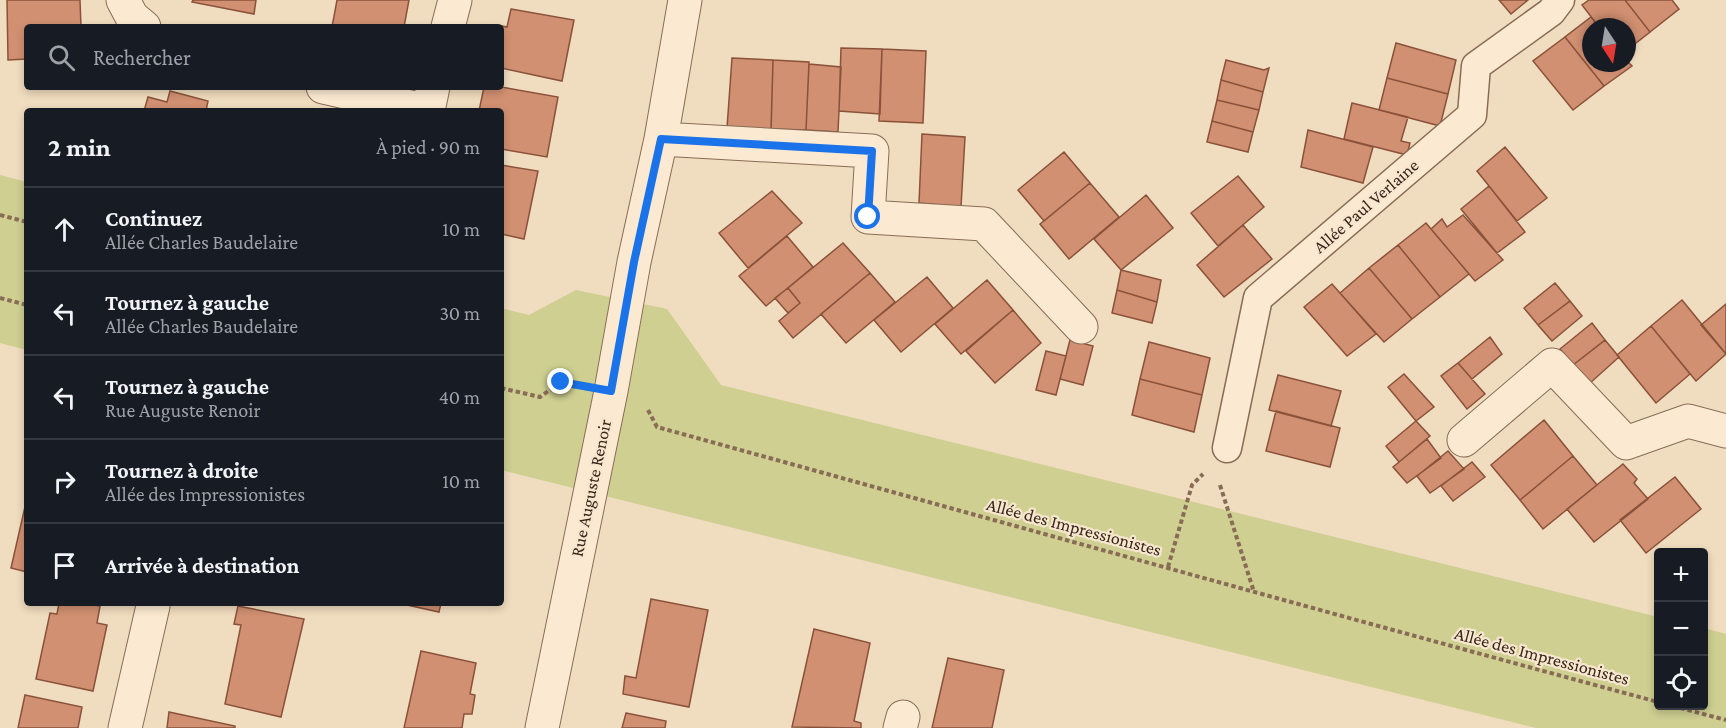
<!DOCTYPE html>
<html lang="fr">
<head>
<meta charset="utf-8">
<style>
  body { margin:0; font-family:"Crimson Pro",serif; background:#20242c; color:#f1f3f6 }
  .controls { position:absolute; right:18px; bottom:18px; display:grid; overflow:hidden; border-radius:6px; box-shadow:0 3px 9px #0003 }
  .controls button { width:54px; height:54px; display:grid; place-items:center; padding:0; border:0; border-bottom:2px solid #363941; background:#171b24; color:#f1f3f6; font:30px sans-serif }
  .compass { position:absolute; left:1582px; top:18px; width:54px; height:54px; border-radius:50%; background:#171b24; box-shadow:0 3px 9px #0003; rotate:168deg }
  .stop { position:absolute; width:18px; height:18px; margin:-14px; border:4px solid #1a73e8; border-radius:50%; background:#fff }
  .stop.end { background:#1a73e8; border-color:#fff; box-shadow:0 2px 6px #0008 }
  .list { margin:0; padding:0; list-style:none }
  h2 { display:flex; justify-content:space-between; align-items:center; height:78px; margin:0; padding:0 24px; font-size:26px }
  h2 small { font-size:20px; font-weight:400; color:#9ea1a6 }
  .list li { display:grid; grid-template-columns:39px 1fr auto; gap:18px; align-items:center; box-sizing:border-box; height:84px; padding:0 24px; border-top:2px solid #363941 }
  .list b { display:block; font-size:22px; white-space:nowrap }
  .list p { margin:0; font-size:20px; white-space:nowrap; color:#9ea1a6 }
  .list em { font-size:20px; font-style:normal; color:#9ea1a6 }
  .icon { flex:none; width:33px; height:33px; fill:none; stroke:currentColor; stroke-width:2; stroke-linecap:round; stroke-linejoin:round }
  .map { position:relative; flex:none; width:1726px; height:728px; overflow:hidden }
  .search { position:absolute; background:#171b24; box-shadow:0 3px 9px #0003; left:24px; top:24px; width:480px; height:66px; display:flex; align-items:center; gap:15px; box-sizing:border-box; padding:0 21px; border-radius:6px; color:#9ea1a6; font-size:22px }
  .panel { position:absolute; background:#171b24; box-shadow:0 3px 9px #0003; left:24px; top:108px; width:480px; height:498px; border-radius:6px }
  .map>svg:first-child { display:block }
  .green { fill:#cecf91 }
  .building { fill:#d19071; stroke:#8a523a; stroke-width:1.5 }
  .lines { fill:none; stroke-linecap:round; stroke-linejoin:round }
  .pedestrian-casing { stroke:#896c56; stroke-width:31 }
  .minor-casing { stroke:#896c56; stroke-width:35 }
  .path { stroke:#896c56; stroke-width:4; stroke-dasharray:4.5 3; stroke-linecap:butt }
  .pedestrian { stroke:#fbead1; stroke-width:28 }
  .minor { stroke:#fbead1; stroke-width:33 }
  .route { stroke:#1a73e8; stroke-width:8 }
  .labels { text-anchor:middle; stroke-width:4.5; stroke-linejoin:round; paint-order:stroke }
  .street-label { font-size:18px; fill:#38261b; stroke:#f7e7ce }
</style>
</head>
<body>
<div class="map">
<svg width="1726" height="728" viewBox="0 0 1726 728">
  <rect width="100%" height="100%" fill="#f0dcbe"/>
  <path class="green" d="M 0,175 L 27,182 L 27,350 L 0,343 Z
    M 576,290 L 667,309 L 721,385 L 1658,617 L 1658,706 L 1704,706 L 1704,628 L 1726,634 L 1726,728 L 1536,728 L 501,470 L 501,308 L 529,315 Z"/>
  <path class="building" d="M 7,0 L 80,0 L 81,27 L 27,27 L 27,59 L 8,60 Z
    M 193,0 L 256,0 L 254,14 L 192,2 Z
    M 337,0 L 409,0 L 404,27 L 332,27 Z
    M 1499,0 L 1528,0 L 1511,14 Z
    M 1589,0 L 1625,0 L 1650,32 L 1627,50 L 1627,27 L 1599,27 L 1582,5 Z
    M 1625,0 L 1672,0 L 1679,9 L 1650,32 Z
    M 511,9 L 574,20 L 562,81 L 501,68 L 501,27 L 497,27 L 497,25 L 507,27 Z
    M 1591,17 L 1599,27 L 1591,27 L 1591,63 L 1627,63 L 1627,61 L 1632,66 L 1604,86 L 1565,37 Z
    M 1565,37 L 1604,86 L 1573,110 L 1533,61 Z
    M 1396,43 L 1456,60 L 1448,94 L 1387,78 Z
    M 841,48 L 882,49 L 880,114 L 839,111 Z
    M 882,49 L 926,51 L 923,123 L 879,121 Z
    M 732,58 L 773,60 L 771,134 L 727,128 Z
    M 773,60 L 809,62 L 806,130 L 771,129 Z
    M 1226,60 L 1264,70 L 1269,68 L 1263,92 L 1221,80 Z
    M 809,64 L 841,67 L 838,132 L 806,130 Z
    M 1387,78 L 1448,94 L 1440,126 L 1379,110 Z
    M 1221,80 L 1263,92 L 1259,110 L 1217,100 Z
    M 484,87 L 501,87 L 558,97 L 547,157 L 501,149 L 501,111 L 479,111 Z
    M 170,91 L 208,101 L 206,111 L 144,111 L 148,97 L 167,102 Z
    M 1217,100 L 1259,110 L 1253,132 L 1212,121 Z
    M 1352,103 L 1408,117 L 1401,141 L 1410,143 L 1407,155 L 1344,139 Z
    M 1212,121 L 1253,132 L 1248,152 L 1207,142 Z
    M 1308,130 L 1373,147 L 1363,183 L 1301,167 Z
    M 922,134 L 965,137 L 961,207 L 919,203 Z
    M 1505,147 L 1547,198 L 1517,221 L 1477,171 Z
    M 1064,152 L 1090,183 L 1044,221 L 1018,190 Z
    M 501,165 L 538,171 L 524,239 L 501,234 Z
    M 1238,176 L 1264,207 L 1218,246 L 1191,213 Z
    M 1090,183 L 1119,217 L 1069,259 L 1040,224 Z
    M 1489,186 L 1525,232 L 1497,253 L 1461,209 Z
    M 772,191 L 802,223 L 748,268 L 719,233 Z
    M 1146,195 L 1173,228 L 1121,270 L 1094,239 Z
    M 1463,215 L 1503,260 L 1475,281 L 1431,229 L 1442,219 L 1447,227 Z
    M 1426,223 L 1469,274 L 1440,297 L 1398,245 Z
    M 1243,225 L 1272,259 L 1224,297 L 1197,265 Z
    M 787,236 L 813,267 L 766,306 L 739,276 Z
    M 843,243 L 870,273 L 793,338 L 779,321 L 800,303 L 788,288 Z
    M 1398,245 L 1440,297 L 1412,319 L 1369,268 Z
    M 1369,268 L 1412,319 L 1384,342 L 1340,293 Z
    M 1121,270 L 1161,280 L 1157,302 L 1117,290 Z
    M 870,273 L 895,302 L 846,343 L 821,314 Z
    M 927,277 L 953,308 L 901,352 L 874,320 Z
    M 987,280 L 1013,310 L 961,354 L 935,324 Z
    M 1555,283 L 1570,301 L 1538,325 L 1524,308 Z
    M 1332,284 L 1376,334 L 1347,356 L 1304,307 Z
    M 788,288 L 800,303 L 788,313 L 775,298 Z
    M 1117,290 L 1157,302 L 1152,323 L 1112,313 Z
    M 1682,300 L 1726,354 L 1696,381 L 1651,326 Z
    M 1570,301 L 1582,316 L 1552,341 L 1538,325 Z
    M 1726,304 L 1726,354 L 1701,325 Z
    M 1013,310 L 1041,343 L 995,383 L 966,351 Z
    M 1592,323 L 1605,340 L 1573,365 L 1560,349 Z
    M 1651,326 L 1690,374 L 1656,403 L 1617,355 Z
    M 1490,337 L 1502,354 L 1472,379 L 1458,363 Z
    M 1070,340 L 1093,346 L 1083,385 L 1060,379 Z
    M 1605,340 L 1619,357 L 1589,384 L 1573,365 Z
    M 1149,342 L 1210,358 L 1202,395 L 1140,379 Z
    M 1046,351 L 1066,356 L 1056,395 L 1036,390 Z
    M 1458,363 L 1485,394 L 1467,409 L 1441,376 Z
    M 1404,374 L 1434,407 L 1416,421 L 1388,387 Z
    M 1278,375 L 1341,391 L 1331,426 L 1269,410 Z
    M 1140,379 L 1202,395 L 1194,432 L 1132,415 Z
    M 1276,411 L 1340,428 L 1330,467 L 1266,451 Z
    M 1544,420 L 1573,456 L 1520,500 L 1491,465 Z
    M 1416,421 L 1430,436 L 1399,462 L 1386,446 Z
    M 1427,439 L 1441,458 L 1407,483 L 1393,467 Z
    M 1448,451 L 1464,469 L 1430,493 L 1417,476 Z
    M 1573,456 L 1597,485 L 1543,529 L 1520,500 Z
    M 1472,462 L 1485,477 L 1453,501 L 1441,486 Z
    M 1623,464 L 1637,479 L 1634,483 L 1648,499 L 1594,542 L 1567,509 Z
    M 1675,477 L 1701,509 L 1646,553 L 1620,520 Z
    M 27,498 L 27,572 L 11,568 Z
    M 651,599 L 708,610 L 689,707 L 623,694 L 625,676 L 636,678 Z
    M 59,603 L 84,603 L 100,606 L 97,623 L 107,625 L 93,691 L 36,679 L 50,613 L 57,614 Z
    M 398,603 L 441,603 L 439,612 Z
    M 238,606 L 304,619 L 281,717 L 225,704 L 241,625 L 234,624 Z
    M 814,629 L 870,643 L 854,721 L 861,723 L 861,728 L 792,727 Z
    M 421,651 L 476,663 L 470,694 L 475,695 L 472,714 L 464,714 L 462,728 L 404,728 Z
    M 948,658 L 1004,670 L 992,728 L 932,728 Z
    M 25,695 L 82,707 L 78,728 L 18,728 Z
    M 169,712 L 235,726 L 235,728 L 167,728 Z
    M 626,713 L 666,721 L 665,728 L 622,728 Z"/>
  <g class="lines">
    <defs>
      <path id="pedestrian" d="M 1227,448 L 1258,298 L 1472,115 L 1476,66 L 1551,12 L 1560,0"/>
      <path id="minor" d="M 123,0 L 132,17 L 144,27
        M 448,27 L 455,0
        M 323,87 L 428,111 L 433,87
        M 661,139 L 872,151 L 868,217 L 984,224 L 1081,327
        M 1464,440 L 1552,365 L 1626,443 L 1688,421 L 1726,431
        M 125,728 L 153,606
        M 542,728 L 611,391 L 634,262 L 661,139 L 685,0
        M 900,728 L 903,717"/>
    </defs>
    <use href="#pedestrian" class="pedestrian-casing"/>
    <use href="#minor" class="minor-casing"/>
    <path class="path" d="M 0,215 L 27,222
      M 0,298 L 27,305
      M 501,388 L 540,397 L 561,382 L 574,384
      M 648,410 L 657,427 C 991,519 1324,612 1658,702
      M 1220,485 L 1254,592
      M 1168,567 L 1192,485 L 1203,474
      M 1673,706 L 1726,720"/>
    <use href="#pedestrian" class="pedestrian"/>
    <use href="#minor" class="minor"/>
  </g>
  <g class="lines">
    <path class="route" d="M 561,382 L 611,391 L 634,262 L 661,139 L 872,151 L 868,217"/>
  </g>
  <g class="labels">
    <g class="street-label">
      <text transform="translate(1366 206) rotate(-41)" y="6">Allée Paul Verlaine</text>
      <text transform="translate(591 488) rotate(-78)" y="6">Rue Auguste Renoir</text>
      <text transform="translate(1074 527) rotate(15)" y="6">Allée des Impressionistes</text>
      <text transform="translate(1542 656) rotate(15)" y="6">Allée des Impressionistes</text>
    </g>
  </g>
</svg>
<div class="controls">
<button>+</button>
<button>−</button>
<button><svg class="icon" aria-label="locate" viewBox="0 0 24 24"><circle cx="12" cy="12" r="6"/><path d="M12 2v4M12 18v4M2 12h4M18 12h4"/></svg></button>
</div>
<svg class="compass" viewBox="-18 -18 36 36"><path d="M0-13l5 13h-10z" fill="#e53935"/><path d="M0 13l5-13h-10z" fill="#9ea1a6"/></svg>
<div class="stop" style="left:868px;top:217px"></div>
<div class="stop end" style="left:561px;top:382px"></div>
<div class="search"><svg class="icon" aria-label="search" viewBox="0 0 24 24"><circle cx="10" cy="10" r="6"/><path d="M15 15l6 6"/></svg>Rechercher</div>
<section class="panel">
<h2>2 min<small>À pied · 90 m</small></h2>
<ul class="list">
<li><svg class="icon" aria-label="ahead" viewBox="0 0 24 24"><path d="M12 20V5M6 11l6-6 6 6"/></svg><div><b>Continuez</b><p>Allée Charles Baudelaire</p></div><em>10 m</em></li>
<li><svg class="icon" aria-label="left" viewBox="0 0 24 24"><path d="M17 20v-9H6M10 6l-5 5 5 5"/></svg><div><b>Tournez à gauche</b><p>Allée Charles Baudelaire</p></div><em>30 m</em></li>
<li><svg class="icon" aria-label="left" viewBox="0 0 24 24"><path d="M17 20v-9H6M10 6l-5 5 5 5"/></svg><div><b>Tournez à gauche</b><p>Rue Auguste Renoir</p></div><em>40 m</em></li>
<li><svg class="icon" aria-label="right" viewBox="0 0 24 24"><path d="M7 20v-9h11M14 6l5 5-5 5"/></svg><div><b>Tournez à droite</b><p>Allée des Impressionistes</p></div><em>10 m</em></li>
<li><svg class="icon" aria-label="arrive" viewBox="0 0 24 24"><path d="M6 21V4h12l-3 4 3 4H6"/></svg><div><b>Arrivée à destination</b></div></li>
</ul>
</section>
</div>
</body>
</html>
